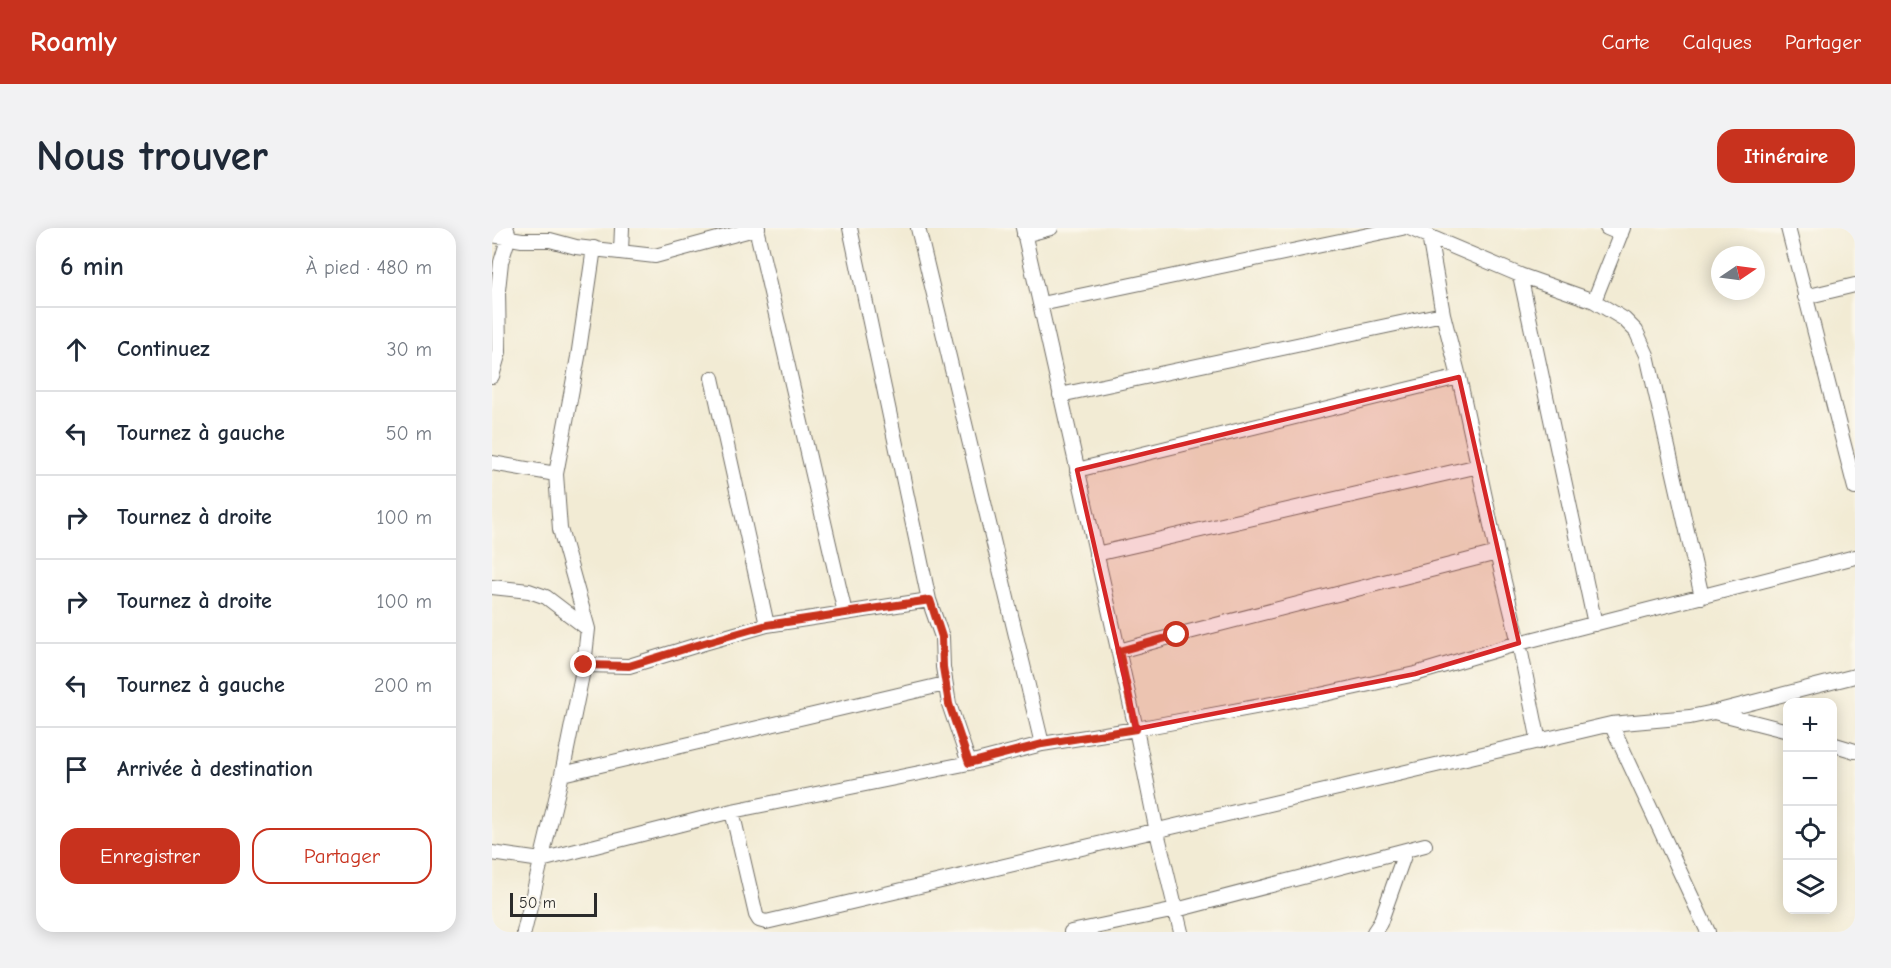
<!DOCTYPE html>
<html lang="fr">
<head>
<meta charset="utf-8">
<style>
  body { margin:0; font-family:"Comic Neue",sans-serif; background:#f2f2f3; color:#1f2937 }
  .controls { position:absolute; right:18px; bottom:18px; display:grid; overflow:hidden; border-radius:12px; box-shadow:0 3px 15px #0003 }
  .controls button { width:54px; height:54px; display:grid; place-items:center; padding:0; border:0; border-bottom:2px solid #e0e1e3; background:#fff; color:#1f2937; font:30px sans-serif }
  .compass { position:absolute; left:1219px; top:18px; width:54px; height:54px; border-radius:50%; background:#fff; box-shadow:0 3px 15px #0003; rotate:77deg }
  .scale { position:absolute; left:18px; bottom:15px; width:87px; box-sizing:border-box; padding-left:6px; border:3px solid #2b2b2b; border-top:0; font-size:16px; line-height:21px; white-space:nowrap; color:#2b2b2b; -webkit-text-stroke:4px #fbf7ec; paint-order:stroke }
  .stop { position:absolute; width:18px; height:18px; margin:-14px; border:4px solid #c8321e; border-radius:50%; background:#fff }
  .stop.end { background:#c8321e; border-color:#fff; box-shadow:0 2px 6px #0008 }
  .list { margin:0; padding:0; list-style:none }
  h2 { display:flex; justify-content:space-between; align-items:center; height:78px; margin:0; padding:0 24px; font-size:26px }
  h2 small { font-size:20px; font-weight:400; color:#747a83 }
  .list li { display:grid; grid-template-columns:39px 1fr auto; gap:18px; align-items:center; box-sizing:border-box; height:84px; padding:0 24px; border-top:2px solid #e0e1e3 }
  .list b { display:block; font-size:22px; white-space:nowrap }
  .list em { font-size:20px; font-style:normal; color:#747a83 }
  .actions { display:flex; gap:12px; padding:18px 24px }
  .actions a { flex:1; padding:14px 0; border:2px solid #c8321e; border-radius:18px; text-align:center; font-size:21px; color:#c8321e }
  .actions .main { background:#c8321e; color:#fff }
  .icon { flex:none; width:33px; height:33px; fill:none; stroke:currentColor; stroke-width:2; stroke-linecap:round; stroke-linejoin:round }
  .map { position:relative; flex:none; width:1363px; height:704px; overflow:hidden; border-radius:18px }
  header { display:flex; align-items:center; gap:36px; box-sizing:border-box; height:84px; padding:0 30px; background:#c8321e; color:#fff }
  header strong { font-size:28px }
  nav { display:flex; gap:33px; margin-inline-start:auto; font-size:21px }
  .intro { display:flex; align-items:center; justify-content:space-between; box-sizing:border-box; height:144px; padding:0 36px }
  h1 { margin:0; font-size:42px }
  .button { padding:15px 27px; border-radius:18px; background:#c8321e; color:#fff; font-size:21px; font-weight:700 }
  main { display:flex; gap:36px; padding:0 36px }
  aside { flex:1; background:#fff; border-radius:18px; box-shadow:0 3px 15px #0003 }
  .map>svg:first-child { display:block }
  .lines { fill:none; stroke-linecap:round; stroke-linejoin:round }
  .minor-casing { stroke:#716e66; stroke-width:16 }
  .minor { stroke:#fff; stroke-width:14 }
  .route { stroke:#c8321e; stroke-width:8 }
  .marked { fill:#d62828; fill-opacity:0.2; stroke:#d62828; stroke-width:4.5; stroke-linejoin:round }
</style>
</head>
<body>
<header>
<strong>Roamly</strong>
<nav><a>Carte</a><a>Calques</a><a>Partager</a></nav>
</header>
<div class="intro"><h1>Nous trouver</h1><a class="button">Itinéraire</a></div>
<main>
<aside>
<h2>6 min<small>À pied · 480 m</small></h2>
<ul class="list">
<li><svg class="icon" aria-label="ahead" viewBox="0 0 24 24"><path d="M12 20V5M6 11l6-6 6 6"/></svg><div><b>Continuez</b></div><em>30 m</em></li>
<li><svg class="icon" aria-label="left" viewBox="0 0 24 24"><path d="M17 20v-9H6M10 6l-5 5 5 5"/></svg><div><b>Tournez à gauche</b></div><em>50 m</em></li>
<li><svg class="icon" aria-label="right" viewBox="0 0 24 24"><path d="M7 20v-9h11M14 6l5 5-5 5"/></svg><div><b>Tournez à droite</b></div><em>100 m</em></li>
<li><svg class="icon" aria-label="right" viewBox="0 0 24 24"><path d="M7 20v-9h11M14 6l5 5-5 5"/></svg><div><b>Tournez à droite</b></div><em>100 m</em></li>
<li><svg class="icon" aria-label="left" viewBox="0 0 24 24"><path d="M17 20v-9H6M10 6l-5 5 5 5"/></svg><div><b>Tournez à gauche</b></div><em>200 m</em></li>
<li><svg class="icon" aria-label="arrive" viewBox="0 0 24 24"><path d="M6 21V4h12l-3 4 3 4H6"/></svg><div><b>Arrivée à destination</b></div></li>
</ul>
<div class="actions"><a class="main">Enregistrer</a><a>Partager</a></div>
</aside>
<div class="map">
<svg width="1363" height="704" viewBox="0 0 1363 704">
  <rect width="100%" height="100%" fill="#fbf7ec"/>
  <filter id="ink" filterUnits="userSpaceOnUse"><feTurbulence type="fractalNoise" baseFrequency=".0167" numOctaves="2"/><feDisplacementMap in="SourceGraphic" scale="12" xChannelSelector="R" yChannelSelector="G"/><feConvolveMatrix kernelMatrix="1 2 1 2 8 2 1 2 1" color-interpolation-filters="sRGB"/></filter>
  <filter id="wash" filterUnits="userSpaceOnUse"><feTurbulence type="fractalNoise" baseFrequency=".008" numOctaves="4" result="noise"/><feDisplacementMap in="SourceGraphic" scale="24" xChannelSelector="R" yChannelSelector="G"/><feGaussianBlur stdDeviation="1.35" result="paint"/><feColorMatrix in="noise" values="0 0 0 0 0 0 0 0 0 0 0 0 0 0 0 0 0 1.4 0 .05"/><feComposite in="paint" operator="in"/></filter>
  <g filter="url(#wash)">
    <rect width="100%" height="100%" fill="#f2ebd4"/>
  </g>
  <g filter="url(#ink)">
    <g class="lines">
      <defs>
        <path id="minor" d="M 264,0 L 353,385
          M 358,0 L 437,372 L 450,409 L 451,439 L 457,476 L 477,535
          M 426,0 L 550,516
          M 531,0 L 644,501 L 665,604 L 689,704
          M 917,0 L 1028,47 L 1102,73 L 1132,91 L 1144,103 L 1155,127 L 1210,369
          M 1115,0 L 1129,6
          M 1296,0 L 1363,260
          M 0,7 L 30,12 L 58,12 L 84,19 L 163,28 L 266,0
          M 532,7 L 559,0
          M 937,8 L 951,86 L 967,149 L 1005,325 L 1027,415 L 1047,514
          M 129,23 L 130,0
          M 1028,47 L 1103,396
          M 1313,69 L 1363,57
          M 1102,73 L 1131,0
          M 549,76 L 910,0
          M 0,148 L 7,124 L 6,62 L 9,34 L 17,8 L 15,2
          M 220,150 L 275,397
          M 568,167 L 951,86
          M 0,235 L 64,246
          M 585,242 L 967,149
          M 604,326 L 987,238
          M 0,359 L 37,363 L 54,369 L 96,401
          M 627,423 L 685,407 L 1005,325
          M 92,437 L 137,438 L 212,415 L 275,397 L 437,372
          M 1223,484 L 1363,448
          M 1119,496 L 1216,704
          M 1340,516 L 1363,523
          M 70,546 L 453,456
          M 240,583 L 264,687 L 267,692 L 274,694 L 1119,496 L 1198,489 L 1222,484 L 1296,503
          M 0,625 L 49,632 L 240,583 L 477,535 L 550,516 L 644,501 L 828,467 L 923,446 L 1027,415 L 1363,329
          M 32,704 L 70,546 L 92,437 L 96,401 L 68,301 L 64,246 L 86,129 L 102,20
          M 579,704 L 684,682 L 933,617
          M 882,704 L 888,695 L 914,622"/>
      </defs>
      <use href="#minor" class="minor-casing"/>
      <use href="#minor" class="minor"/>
    </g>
  </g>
  <g class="lines" filter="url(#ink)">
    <path class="route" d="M 92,437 L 137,438 L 212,415 L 275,397 L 438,372 L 450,409 L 451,439 L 457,476 L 477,535 L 550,516 L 644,501 L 627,423 L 685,407"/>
  </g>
  <path class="marked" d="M 967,149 L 1027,415 L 923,446 L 644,501 L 585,242 Z"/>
</svg>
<div class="controls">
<button>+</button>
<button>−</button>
<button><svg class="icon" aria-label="locate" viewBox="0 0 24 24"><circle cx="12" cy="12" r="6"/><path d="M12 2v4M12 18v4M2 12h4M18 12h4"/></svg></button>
<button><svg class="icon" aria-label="layers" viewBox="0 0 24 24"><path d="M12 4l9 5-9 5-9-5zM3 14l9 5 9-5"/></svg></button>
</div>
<svg class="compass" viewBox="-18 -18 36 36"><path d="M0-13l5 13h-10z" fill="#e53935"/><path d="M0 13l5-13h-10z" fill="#747a83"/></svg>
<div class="scale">50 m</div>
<div class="stop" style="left:685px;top:407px"></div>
<div class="stop end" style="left:92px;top:437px"></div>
</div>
</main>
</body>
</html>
